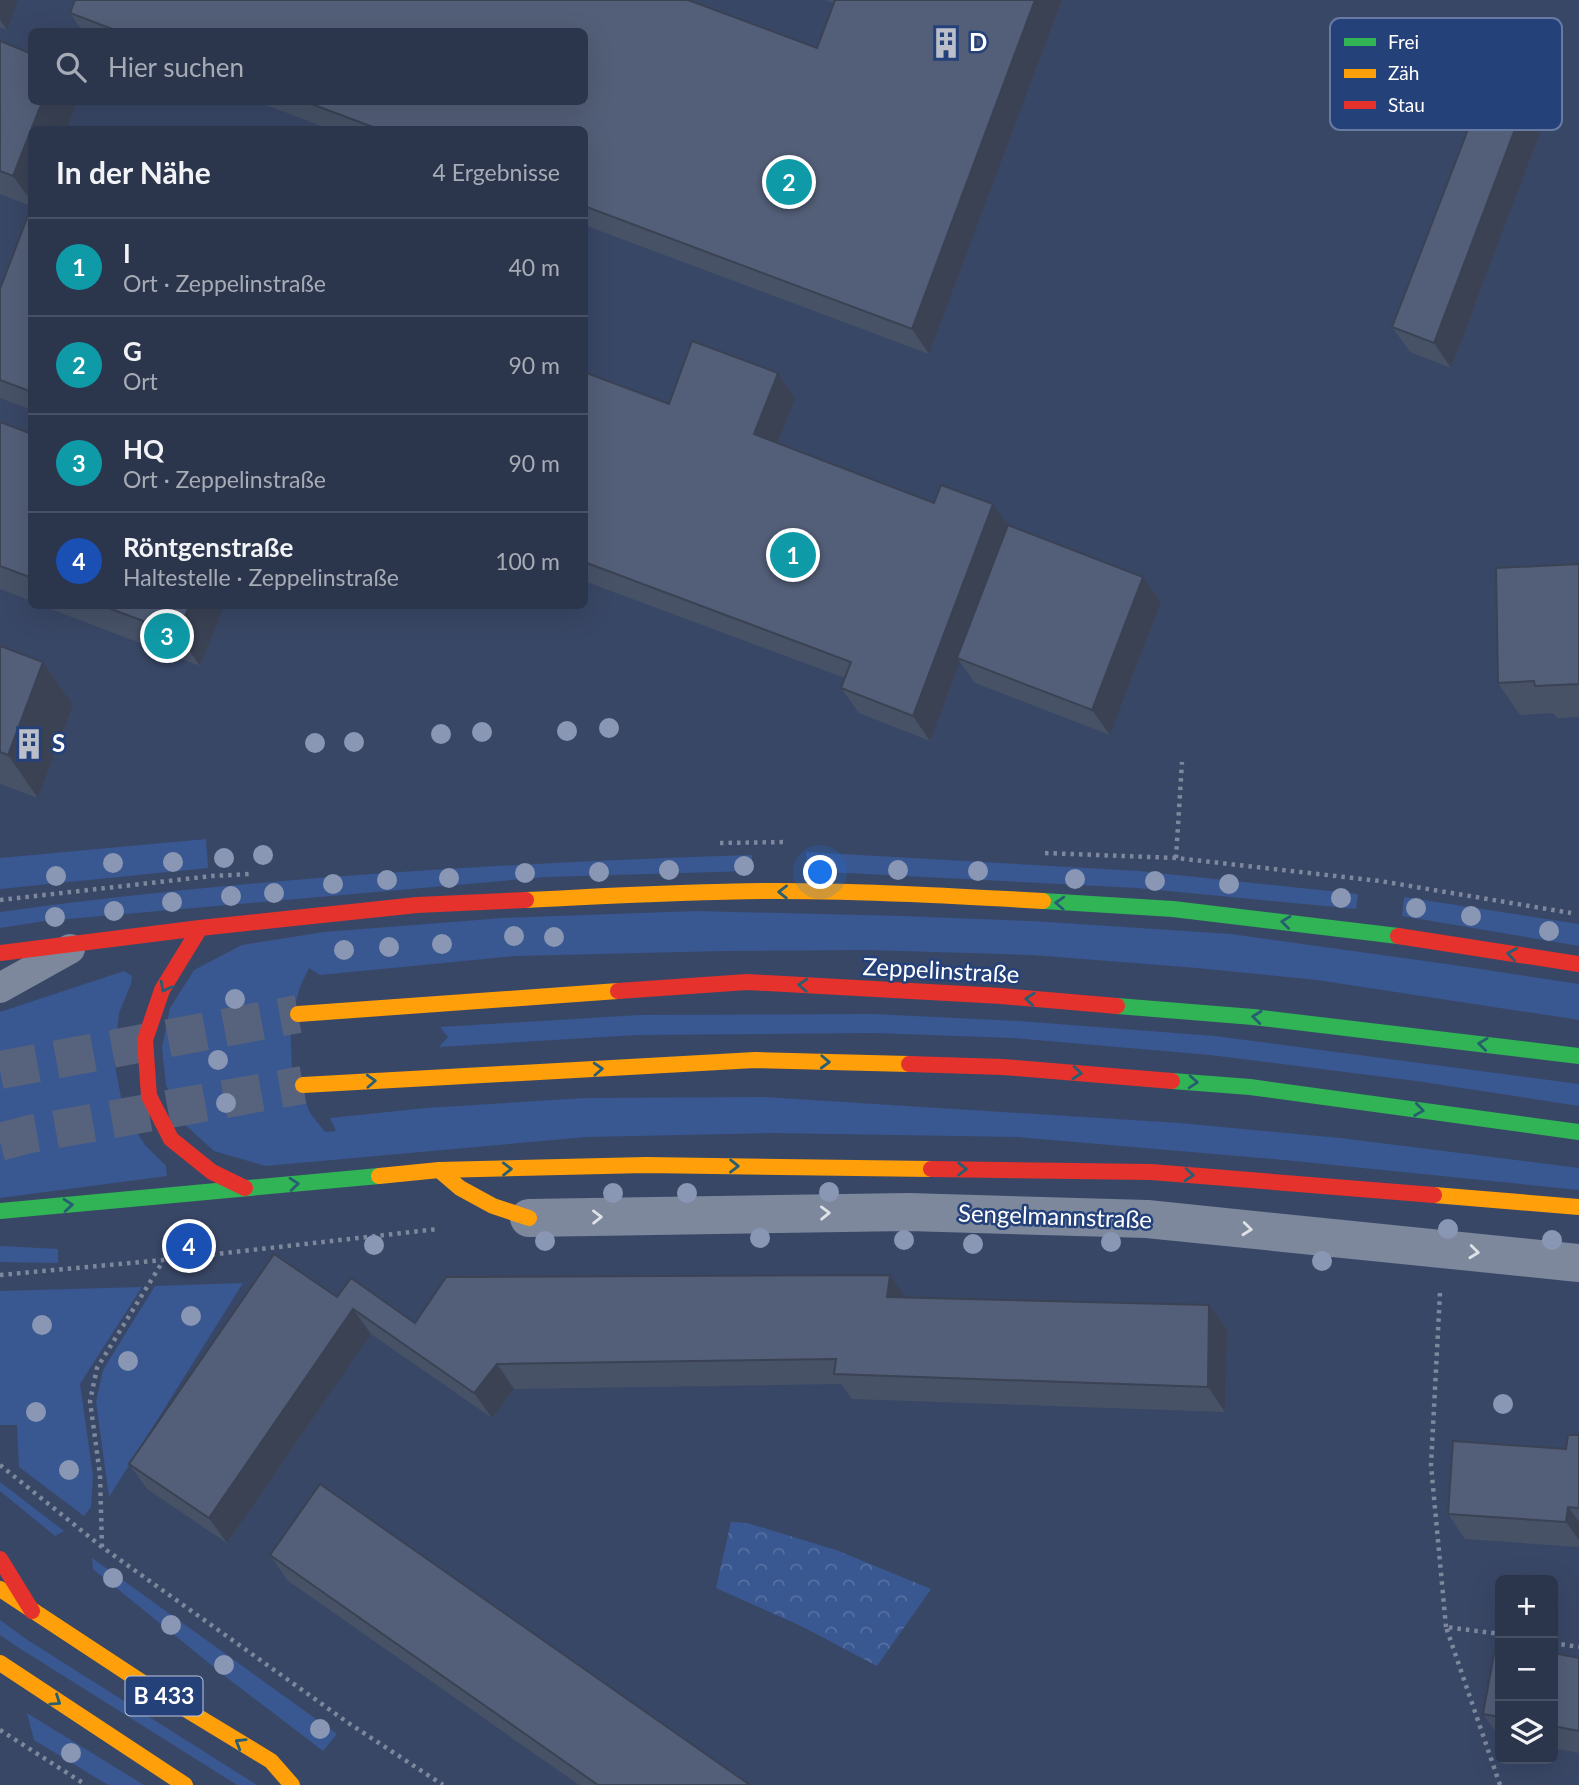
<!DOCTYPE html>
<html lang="de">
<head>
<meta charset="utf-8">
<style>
  body { margin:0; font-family:Lato,sans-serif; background:#374056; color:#f1f3f6 }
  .controls { position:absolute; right:21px; bottom:21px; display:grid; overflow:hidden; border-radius:10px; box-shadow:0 7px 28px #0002 }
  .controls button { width:63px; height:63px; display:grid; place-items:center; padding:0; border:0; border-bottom:2px solid #475064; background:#2b354c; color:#f1f3f6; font:35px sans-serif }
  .you { position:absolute; left:821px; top:873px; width:24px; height:24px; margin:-18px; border:5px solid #fff; border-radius:50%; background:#1a73e8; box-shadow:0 0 0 10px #1a73e833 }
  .badge { display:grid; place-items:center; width:46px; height:46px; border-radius:50%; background:#8c9099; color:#fff; font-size:23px; font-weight:700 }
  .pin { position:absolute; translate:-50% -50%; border:4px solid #fff; box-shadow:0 2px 7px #0006 }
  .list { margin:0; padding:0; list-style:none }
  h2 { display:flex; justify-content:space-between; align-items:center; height:91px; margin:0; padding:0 28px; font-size:30px }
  h2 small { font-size:23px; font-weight:400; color:#a6abb5 }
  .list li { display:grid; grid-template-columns:46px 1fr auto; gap:21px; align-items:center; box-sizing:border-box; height:98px; padding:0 28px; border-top:2px solid #475064 }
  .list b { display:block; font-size:26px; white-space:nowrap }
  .list p { margin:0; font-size:23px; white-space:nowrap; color:#a6abb5 }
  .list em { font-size:23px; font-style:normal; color:#a6abb5 }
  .icon { flex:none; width:38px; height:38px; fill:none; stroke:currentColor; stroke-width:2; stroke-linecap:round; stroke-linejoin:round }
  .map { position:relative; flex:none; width:1579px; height:1785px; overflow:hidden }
  .search { position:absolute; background:#2b354c; box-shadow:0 7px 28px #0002; left:28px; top:28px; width:560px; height:77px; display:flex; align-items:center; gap:18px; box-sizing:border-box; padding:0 24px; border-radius:10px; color:#a6abb5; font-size:26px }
  .panel { position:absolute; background:#2b354c; box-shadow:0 7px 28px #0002; left:28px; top:126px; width:560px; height:483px; border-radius:10px }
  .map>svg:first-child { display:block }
  .grass { fill:#395791 }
  .park { fill:url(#park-crowns) }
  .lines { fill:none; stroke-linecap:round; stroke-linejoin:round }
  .highway-tunnel { stroke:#57637d; stroke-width:38; stroke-dasharray:38 19; stroke-linecap:butt }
  .path { stroke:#7d889d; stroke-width:4.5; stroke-dasharray:3.5 5; stroke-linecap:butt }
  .lane { stroke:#7d889d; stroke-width:30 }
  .street { stroke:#7d889d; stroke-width:38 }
  .fast { stroke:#30b455; stroke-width:16 }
  .slow { stroke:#ff9f0a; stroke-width:16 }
  .jam { stroke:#e5322d; stroke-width:16 }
  .tree { fill:#8997b4 }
  .wall { fill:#475267 }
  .shaded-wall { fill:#3a4254 }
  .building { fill:#535f78; stroke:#3a4254; stroke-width:2 }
  .oneway { stroke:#285e71 }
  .oneway2 { stroke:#dee1e6 }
  .labels { text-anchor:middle; stroke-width:5; stroke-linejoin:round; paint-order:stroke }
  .shield { fill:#25417a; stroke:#bec6d7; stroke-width:2 }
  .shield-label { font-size:23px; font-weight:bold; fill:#fff }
  .poi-label { font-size:24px; font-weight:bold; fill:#fff; stroke:#25417a; text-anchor:start }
  .street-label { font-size:24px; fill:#fff; stroke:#25417a }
  .key { fill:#25417a; stroke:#667aa2; stroke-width:2 }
  .key-label { font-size:19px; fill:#fff }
</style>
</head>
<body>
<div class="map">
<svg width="1579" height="1785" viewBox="0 0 1579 1785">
  <defs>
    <pattern id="park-crowns" width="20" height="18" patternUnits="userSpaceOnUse" patternTransform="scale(1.75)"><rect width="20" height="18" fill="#395791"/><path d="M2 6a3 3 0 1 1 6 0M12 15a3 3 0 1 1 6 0" fill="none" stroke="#5770a2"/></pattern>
  </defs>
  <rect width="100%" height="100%" fill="#394766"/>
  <path class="grass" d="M 206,839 L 208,868 L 0,889 L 0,858 Z
    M 806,852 L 1139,871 L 1358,894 L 1356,909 L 1137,888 L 807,871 Z
    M 752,855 L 752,871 L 546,877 L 45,921 L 0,928 L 0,912 C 249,878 501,863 752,855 Z
    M 1404,897 L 1579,924 L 1579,946 L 1402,916 Z
    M 696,911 L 902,916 L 1032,921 L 1231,934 L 1454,965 L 1579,984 L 1579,1020 L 1317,980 L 1197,968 L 1032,955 L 868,950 L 725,951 L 515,956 L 320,975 L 309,968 L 300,987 L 290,1023 L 292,1069 L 310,1113 L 325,1132 L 336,1131 L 330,1118 L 426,1108 L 585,1098 L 764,1097 L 1180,1123 L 1340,1138 L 1579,1168 L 1579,1190 L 1284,1160 L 1017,1137 L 772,1133 L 587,1137 L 265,1166 L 214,1151 L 184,1124 L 166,1085 L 162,1048 L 170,1008 L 194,970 L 242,945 L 324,932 L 503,918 Z
    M 124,971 L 132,976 L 131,984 L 119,1013 L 114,1061 L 124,1112 L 145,1145 L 166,1166 L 167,1176 L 0,1198 L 0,1012 Z
    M 872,1014 L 1019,1021 L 1215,1036 L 1579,1084 L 1579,1106 L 1416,1081 L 1210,1055 L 1012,1038 L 874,1033 L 637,1035 L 439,1047 L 448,1037 L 440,1027 L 639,1015 Z
    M 2,1246 L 58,1249 L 58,1263 L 0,1262 L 0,1247 Z
    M 243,1283 L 109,1497 L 96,1402 L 103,1370 L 155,1286 Z
    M 142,1287 L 80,1384 L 93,1475 L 91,1507 L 84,1516 L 19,1467 L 17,1425 L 0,1425 L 0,1291 Z
    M 0,1482 L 64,1531 L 55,1536 L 0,1491 Z
    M 92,1558 L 337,1734 L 323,1751 L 226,1677 L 93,1569 Z
    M 0,1620 L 26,1639 L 257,1785 L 237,1785 L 16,1646 L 0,1635 Z
    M 27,1713 L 144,1785 L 108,1785 L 34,1740 Z"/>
  <path class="park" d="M 731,1522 L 747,1523 L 836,1550 L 931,1589 L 877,1666 L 803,1627 L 716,1588 Z"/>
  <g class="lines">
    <path class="highway-tunnel" d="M 0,1070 L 298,1014
      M 0,1142 L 30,1134 L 303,1085"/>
    <path class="path" d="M 720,843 L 788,842
      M 1045,853 L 1176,858 L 1380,881 L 1571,913
      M 1176,858 L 1182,762
      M 0,900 L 212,876 L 250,874
      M 0,1275 L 163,1260 L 438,1229
      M 1440,1293 L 1431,1465 L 1446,1627
      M 0,1465 L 102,1547 L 347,1722 L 443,1785
      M 102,1547 L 100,1475 L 90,1401 L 97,1368 L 163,1261
      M 1553,1643 L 1579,1647
      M 0,1730 L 86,1785
      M 1500,1785 L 1446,1627 L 1500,1634"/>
    <path class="lane" d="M 0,988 L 70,949"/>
    <path class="street" d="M 529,1218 L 908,1212 L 1147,1219 L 1579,1263"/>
    <path class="fast" d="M 1043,901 L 1173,909 L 1398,936
      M 1117,1006 L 1253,1017 L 1579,1056
      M 1172,1081 L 1250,1087 L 1579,1132
      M 0,1211 L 379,1176"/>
    <path class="slow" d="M 526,900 C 610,896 693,891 777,891 C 866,891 955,896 1043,901
      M 298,1014 L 618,991
      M 303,1085 L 755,1060 L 909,1064
      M 439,1170 L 460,1188 L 493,1206 L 529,1218
      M 379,1176 L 439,1170 L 646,1165 L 931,1169
      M 1434,1195 L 1579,1207
      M 0,1589 L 149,1687 L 271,1761 L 292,1785
      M 0,1663 L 185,1785"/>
    <path class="jam" d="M 200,928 L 162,990 L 145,1040 L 149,1096 L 171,1139 L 212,1172 L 245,1188
      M 1398,936 L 1579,964
      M 0,953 L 200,928 L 417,905 L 526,900
      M 618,991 L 747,982 L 1001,996 L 1117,1006
      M 909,1064 L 1003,1067 L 1172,1081
      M 931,1169 L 1151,1172 L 1434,1195
      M 0,1559 L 32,1611"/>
  </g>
  <g class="tree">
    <circle cx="609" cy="728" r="10"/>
    <circle cx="567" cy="731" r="10"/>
    <circle cx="482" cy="732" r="10"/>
    <circle cx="441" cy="734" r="10"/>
    <circle cx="354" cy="742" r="10"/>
    <circle cx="315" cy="743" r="10"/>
    <circle cx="263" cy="855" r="10"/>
    <circle cx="224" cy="858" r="10"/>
    <circle cx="173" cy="862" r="10"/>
    <circle cx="113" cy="863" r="10"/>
    <circle cx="744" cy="866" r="10"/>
    <circle cx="826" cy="867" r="10"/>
    <circle cx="669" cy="870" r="10"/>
    <circle cx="898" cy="870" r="10"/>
    <circle cx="978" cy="871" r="10"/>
    <circle cx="599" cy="872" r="10"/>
    <circle cx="525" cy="873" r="10"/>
    <circle cx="56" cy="876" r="10"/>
    <circle cx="449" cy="878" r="10"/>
    <circle cx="1075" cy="879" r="10"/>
    <circle cx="387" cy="880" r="10"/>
    <circle cx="1155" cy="881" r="10"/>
    <circle cx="333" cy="884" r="10"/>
    <circle cx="1229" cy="884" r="10"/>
    <circle cx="274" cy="893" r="10"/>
    <circle cx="231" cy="896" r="10"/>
    <circle cx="1341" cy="898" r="10"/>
    <circle cx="172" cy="902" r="10"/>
    <circle cx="1416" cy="908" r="10"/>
    <circle cx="114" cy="911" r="10"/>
    <circle cx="1471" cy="916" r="10"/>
    <circle cx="55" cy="917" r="10"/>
    <circle cx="1549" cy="931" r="10"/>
    <circle cx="514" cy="936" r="10"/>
    <circle cx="554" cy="937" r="10"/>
    <circle cx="442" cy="944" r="10"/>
    <circle cx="389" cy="947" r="10"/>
    <circle cx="344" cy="950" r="10"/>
    <circle cx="235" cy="999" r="10"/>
    <circle cx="218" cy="1060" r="10"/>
    <circle cx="226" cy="1103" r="10"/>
    <circle cx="829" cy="1192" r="10"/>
    <circle cx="613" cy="1193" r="10"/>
    <circle cx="687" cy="1193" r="10"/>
    <circle cx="1448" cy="1229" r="10"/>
    <circle cx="760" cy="1238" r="10"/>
    <circle cx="904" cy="1240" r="10"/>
    <circle cx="1552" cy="1240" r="10"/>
    <circle cx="545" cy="1241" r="10"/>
    <circle cx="1111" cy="1242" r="10"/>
    <circle cx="973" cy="1244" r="10"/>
    <circle cx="374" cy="1245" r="10"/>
    <circle cx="1322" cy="1261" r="10"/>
    <circle cx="191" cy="1316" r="10"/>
    <circle cx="42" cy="1325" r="10"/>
    <circle cx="128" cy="1361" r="10"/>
    <circle cx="1503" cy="1404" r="10"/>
    <circle cx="36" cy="1412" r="10"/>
    <circle cx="69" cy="1470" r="10"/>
    <circle cx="113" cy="1578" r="10"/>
    <circle cx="171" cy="1625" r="10"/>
    <circle cx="224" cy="1665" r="10"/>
    <circle cx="320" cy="1729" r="10"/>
    <circle cx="71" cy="1753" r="10"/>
  </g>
  <path class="wall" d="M 0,0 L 7,30 L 0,27 Z
    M 75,0 L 688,0 L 817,48 L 833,3 L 825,0 L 1062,0 L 929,354 L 584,225 L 584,130 L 332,130 L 258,102 L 584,102 L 584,32 L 83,32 L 70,13 Z
    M 0,41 L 32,130 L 32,410 L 0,398 L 0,289 L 31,206 L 0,194 Z
    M 1523,108 L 1540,133 L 1451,368 L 1410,352 L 1392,327 Z
    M 584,372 L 669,404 L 778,373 L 795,398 L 778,443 L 934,503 L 1008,526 L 1143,577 L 1161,602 L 1110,735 L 975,683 L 960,662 L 930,741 L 859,713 L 841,688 L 845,678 L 584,581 Z
    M 0,422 L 32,434 L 32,601 L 0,589 Z
    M 1579,564 L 1579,717 L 1557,718 L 1553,713 L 1520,715 L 1498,683 Z
    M 43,606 L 224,606 L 200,666 Z
    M 0,646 L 43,662 L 73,705 L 38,798 L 0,784 Z
    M 337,1297 L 415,1323 L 905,1297 L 1209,1305 L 1227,1329 L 1225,1412 L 852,1399 L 841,1384 L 514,1389 L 492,1418 L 371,1334 L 227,1543 L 147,1489 L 129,1464 Z
    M 1579,1435 L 1579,1547 L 1465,1539 L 1448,1514 L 1566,1449 Z
    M 270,1555 L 750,1785 L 579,1785 L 287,1580 Z
    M 1500,1644 L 1500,1738 L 1483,1714 Z
    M 1553,1653 L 1579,1658 L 1579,1753 L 1553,1748 Z"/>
  <path class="shaded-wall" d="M 0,0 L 18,0 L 7,30 L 0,20 Z
    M 1035,0 L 1062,0 L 929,354 L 912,329 Z
    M 42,102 L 77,102 L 66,130 L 32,130 Z
    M 1523,108 L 1540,133 L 1451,368 L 1434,343 Z
    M 32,130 L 32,202 L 13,176 Z
    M 778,373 L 795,398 L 772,459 L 754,434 Z
    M 993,504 L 1011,529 L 957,658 L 960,662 L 930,741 L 913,716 Z
    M 1143,577 L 1161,602 L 1110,735 L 1092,710 Z
    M 189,606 L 224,606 L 200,666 L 178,634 Z
    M 43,662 L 73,705 L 38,798 L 8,755 Z
    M 890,1275 L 907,1300 L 887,1297 Z
    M 1209,1305 L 1227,1329 L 1225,1412 L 1208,1387 Z
    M 353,1309 L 371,1334 L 227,1543 L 209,1518 Z
    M 497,1364 L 514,1389 L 492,1418 L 474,1393 Z
    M 1568,1507 L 1579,1522 L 1579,1540 L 1566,1522 Z"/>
  <path class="building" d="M 75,0 L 688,0 L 817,48 L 835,0 L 1035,0 L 912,329 L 584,206 L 584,130 L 381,130 L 306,102 L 584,102 L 584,32 L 120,32 L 70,13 Z
    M 0,41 L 32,54 L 32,102 L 42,102 L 13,176 L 0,171 Z
    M 1482,93 L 1523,108 L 1434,343 L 1392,327 Z
    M 32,205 L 32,392 L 0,380 L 0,289 Z
    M 692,341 L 778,373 L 754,434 L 934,503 L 941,485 L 993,504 L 913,716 L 841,688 L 851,662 L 584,562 L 584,372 L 669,404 Z
    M 0,422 L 32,434 L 32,578 L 0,566 Z
    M 1008,525 L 1143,577 L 1092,710 L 957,658 Z
    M 1579,564 L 1579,684 L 1535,686 L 1534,681 L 1498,683 L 1496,568 Z
    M 103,606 L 189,606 L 178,634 Z
    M 0,646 L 43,662 L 8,755 L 0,752 Z
    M 274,1254 L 337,1297 L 351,1278 L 415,1323 L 446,1277 L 890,1275 L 887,1297 L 1209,1305 L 1208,1387 L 834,1374 L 836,1359 L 497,1364 L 474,1393 L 353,1309 L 209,1518 L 129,1464 Z
    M 1568,1435 L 1579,1435 L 1579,1508 L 1568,1507 L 1566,1522 L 1448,1514 L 1453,1441 L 1566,1449 Z
    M 320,1484 L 750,1785 L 598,1785 L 270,1555 Z
    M 1496,1643 L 1500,1644 L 1500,1717 L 1483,1714 Z
    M 1553,1653 L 1579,1658 L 1579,1731 L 1553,1726 Z"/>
  <defs><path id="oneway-chevron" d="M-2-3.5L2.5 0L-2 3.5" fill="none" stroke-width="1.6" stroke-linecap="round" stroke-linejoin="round" transform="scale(1.75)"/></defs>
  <g class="oneway">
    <use href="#oneway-chevron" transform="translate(783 892) rotate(-179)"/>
    <use href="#oneway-chevron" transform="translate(1060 903) rotate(-177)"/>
    <use href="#oneway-chevron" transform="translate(1286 922) rotate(-173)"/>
    <use href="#oneway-chevron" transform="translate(1512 954) rotate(-171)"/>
    <use href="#oneway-chevron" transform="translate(803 985) rotate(-177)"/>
    <use href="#oneway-chevron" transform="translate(165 987) rotate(117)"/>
    <use href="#oneway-chevron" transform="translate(1030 999) rotate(-175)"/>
    <use href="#oneway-chevron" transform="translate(1257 1017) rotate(-174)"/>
    <use href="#oneway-chevron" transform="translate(1483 1044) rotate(-173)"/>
    <use href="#oneway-chevron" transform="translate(825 1062) rotate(2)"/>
    <use href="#oneway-chevron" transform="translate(598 1069) rotate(-3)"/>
    <use href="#oneway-chevron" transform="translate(1077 1073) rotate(5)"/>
    <use href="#oneway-chevron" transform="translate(371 1081) rotate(-3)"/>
    <use href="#oneway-chevron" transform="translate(1193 1082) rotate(4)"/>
    <use href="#oneway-chevron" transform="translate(1419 1110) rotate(8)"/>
    <use href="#oneway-chevron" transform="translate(734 1166) rotate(1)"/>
    <use href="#oneway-chevron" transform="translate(507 1169) rotate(-1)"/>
    <use href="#oneway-chevron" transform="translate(962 1169) rotate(1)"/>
    <use href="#oneway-chevron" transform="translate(1189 1175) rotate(5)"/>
    <use href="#oneway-chevron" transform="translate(294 1184) rotate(-5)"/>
    <use href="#oneway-chevron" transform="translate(68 1205) rotate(-5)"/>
    <use href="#oneway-chevron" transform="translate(56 1701) rotate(34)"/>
    <use href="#oneway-chevron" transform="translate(240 1743) rotate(-149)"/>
  </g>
  <g class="oneway2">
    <use href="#oneway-chevron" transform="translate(825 1213) rotate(-1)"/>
    <use href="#oneway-chevron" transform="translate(597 1217) rotate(-1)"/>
    <use href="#oneway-chevron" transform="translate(1247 1229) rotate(6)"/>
    <use href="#oneway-chevron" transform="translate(1474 1252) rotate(6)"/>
  </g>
  <defs>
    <symbol id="building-bare" viewBox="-9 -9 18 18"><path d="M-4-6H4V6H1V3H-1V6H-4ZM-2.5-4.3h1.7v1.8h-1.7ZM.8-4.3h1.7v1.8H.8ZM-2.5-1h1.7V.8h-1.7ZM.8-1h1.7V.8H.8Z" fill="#babfc9" stroke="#25417a" stroke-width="2.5" paint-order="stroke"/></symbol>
  </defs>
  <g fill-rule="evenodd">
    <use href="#building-bare" x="924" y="21" width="44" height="44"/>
    <use href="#building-bare" x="7" y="722" width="44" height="44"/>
  </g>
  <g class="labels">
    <rect class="shield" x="125.5" y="1676.5" width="77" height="39" rx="5"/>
    <g class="shield-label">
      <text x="164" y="1704">B 433</text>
    </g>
    <g class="poi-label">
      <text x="969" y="51">D</text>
      <text x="52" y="752">S</text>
    </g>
    <g class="street-label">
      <text transform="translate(941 971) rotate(3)" y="8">Zeppelinstraße</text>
      <text transform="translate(1055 1217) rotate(2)" y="8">Sengelmannstraße</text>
    </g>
  </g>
  <rect x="1330" y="18" width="232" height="112" rx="10" class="key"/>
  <rect x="1344" y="38" width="32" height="8" fill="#30b455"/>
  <rect x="1344" y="69" width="32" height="9" fill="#ff9f0a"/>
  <rect x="1344" y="101" width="32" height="8" fill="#e5322d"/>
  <g class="key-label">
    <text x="1388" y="49">Frei</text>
    <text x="1388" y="80">Zäh</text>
    <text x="1388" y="112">Stau</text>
  </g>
</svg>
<div class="controls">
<button>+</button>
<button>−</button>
<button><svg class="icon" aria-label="layers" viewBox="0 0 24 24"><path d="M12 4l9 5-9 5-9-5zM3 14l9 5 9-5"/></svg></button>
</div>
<div class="you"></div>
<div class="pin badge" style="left:793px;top:555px;background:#0f9aa8">1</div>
<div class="pin badge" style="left:789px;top:182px;background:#0f9aa8">2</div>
<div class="pin badge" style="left:167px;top:636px;background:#0f9aa8">3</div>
<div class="pin badge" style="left:189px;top:1246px;background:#1a4fb4">4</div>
<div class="search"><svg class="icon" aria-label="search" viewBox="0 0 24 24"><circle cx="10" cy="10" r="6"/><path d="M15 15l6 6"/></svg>Hier suchen</div>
<section class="panel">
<h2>In der Nähe<small>4 Ergebnisse</small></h2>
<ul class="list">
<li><span class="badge" style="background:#0f9aa8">1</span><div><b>I</b><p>Ort · Zeppelinstraße</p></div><em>40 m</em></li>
<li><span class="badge" style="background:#0f9aa8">2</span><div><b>G</b><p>Ort</p></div><em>90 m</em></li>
<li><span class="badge" style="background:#0f9aa8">3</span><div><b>HQ</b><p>Ort · Zeppelinstraße</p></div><em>90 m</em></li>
<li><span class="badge" style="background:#1a4fb4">4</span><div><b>Röntgenstraße</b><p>Haltestelle · Zeppelinstraße</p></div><em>100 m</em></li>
</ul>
</section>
</div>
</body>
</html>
